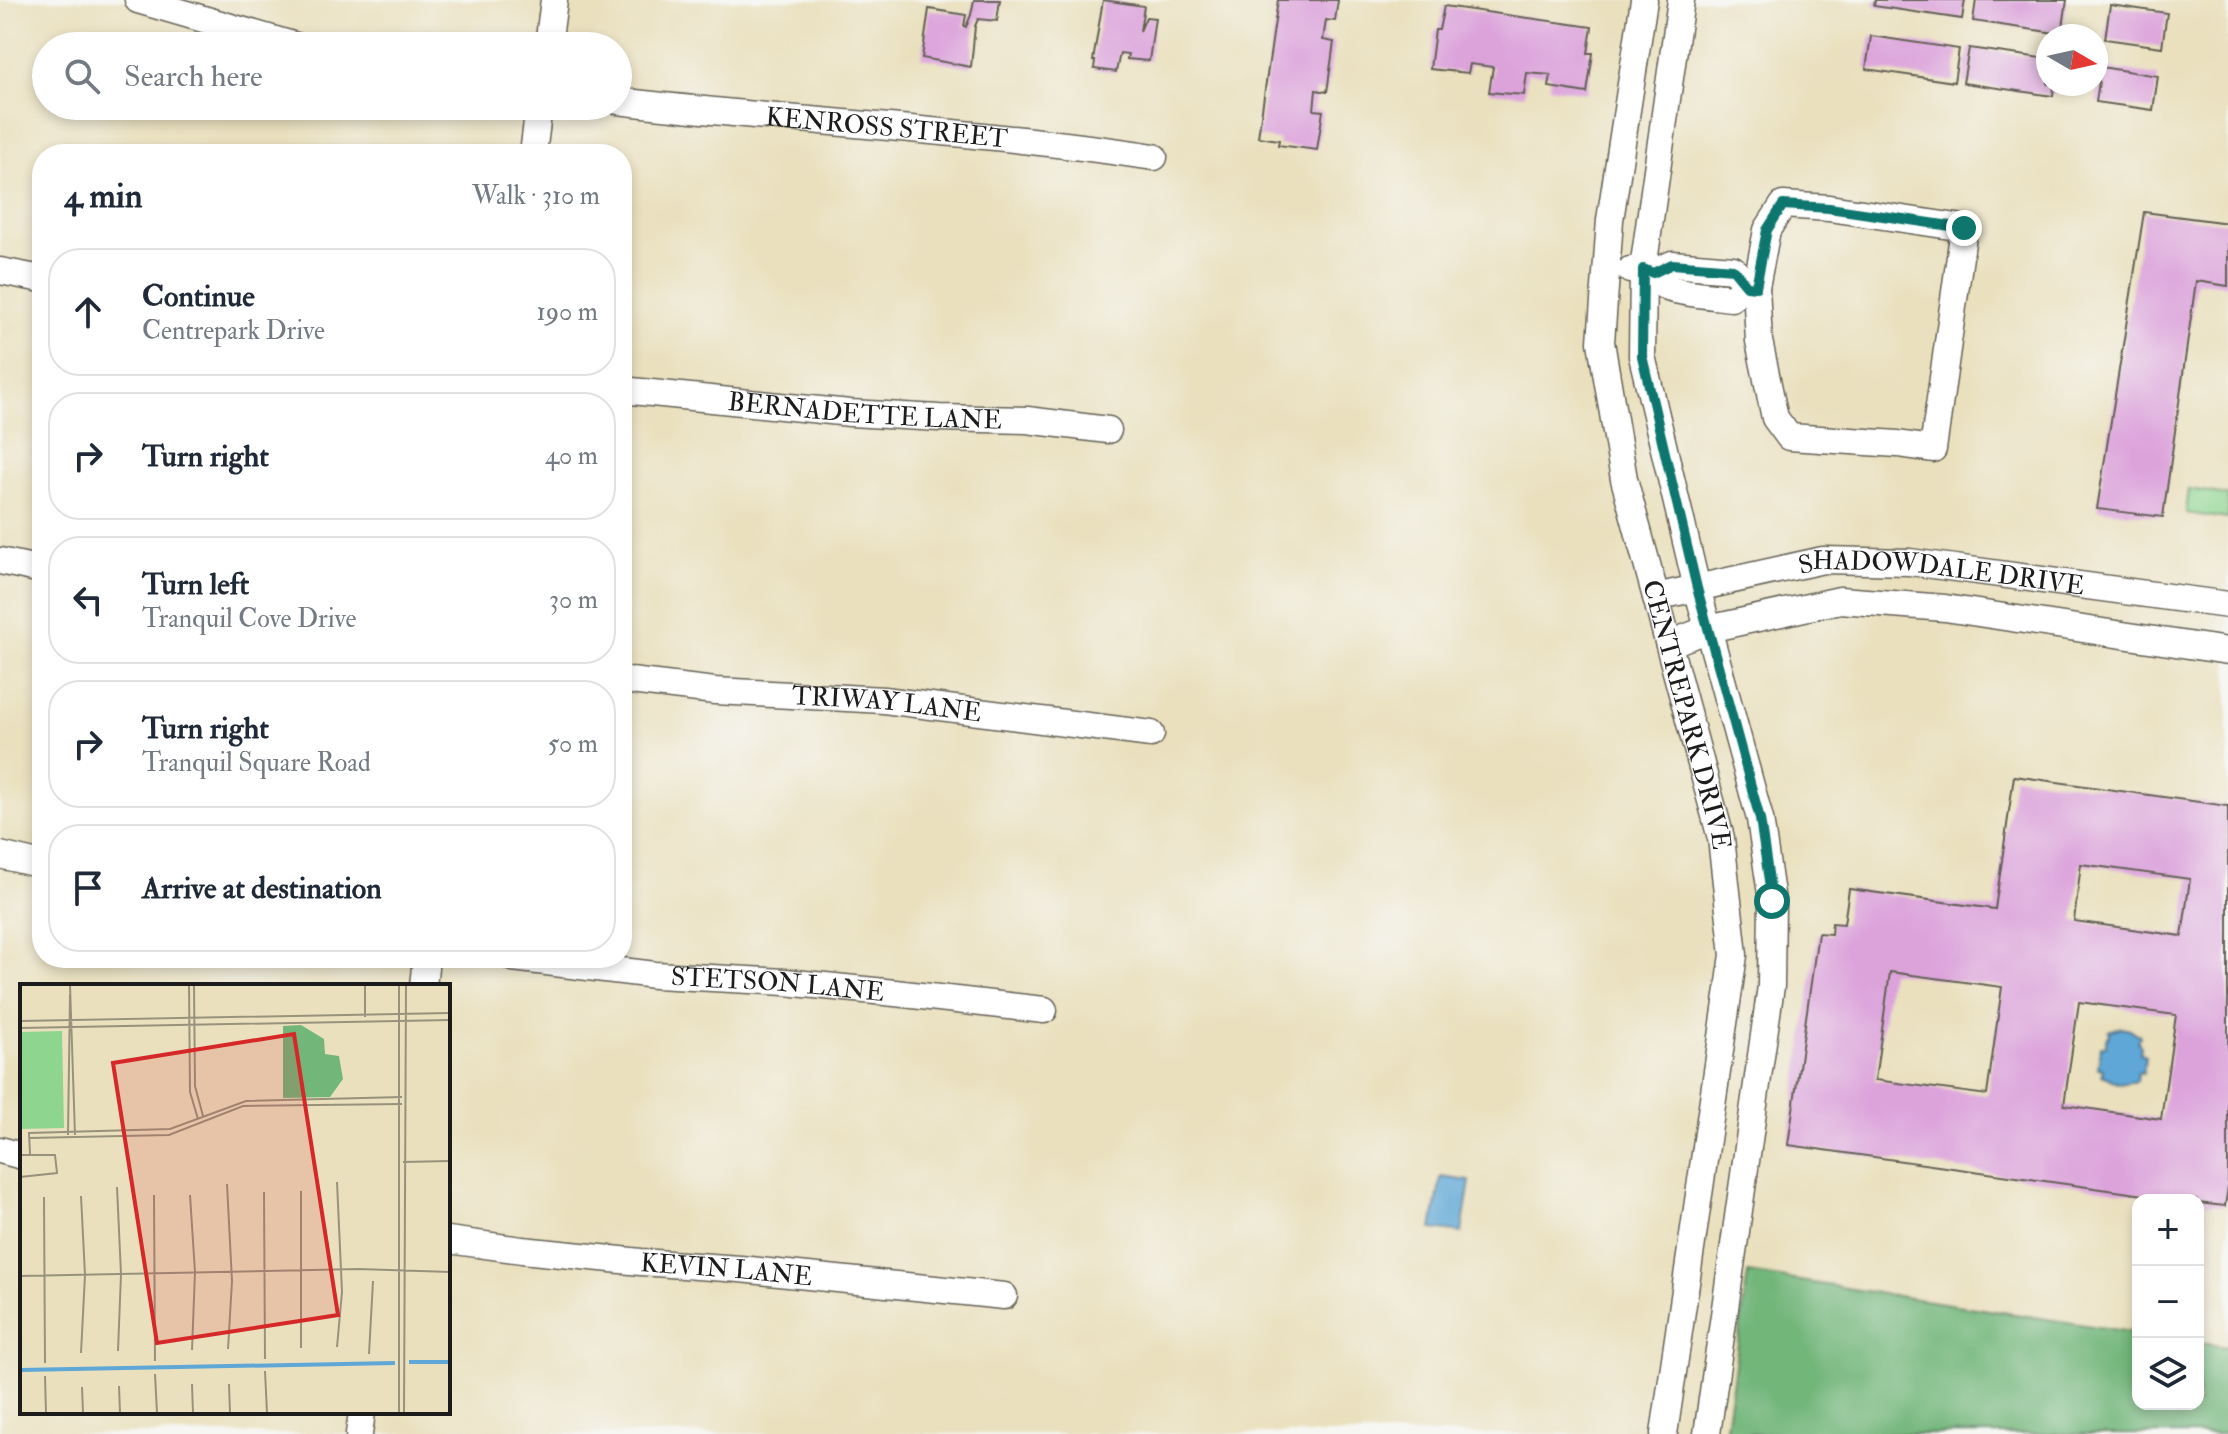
<!DOCTYPE html>
<html lang="en">
<head>
<meta charset="utf-8">
<style>
  body { margin:0; font-family:"IM FELL Double Pica",serif; background:#f2f2f3; color:#1f2937 }
  .controls { position:absolute; right:24px; bottom:24px; display:grid; overflow:hidden; border-radius:16px; box-shadow:0 4px 12px #0003 }
  .controls button { width:72px; height:72px; display:grid; place-items:center; padding:0; border:0; border-bottom:2px solid #e0e1e3; background:#fff; color:#1f2937; font:40px sans-serif }
  .compass { position:absolute; left:2036px; top:24px; width:72px; height:72px; border-radius:50%; background:#fff; box-shadow:0 4px 12px #0003; rotate:99deg }
  .stop { position:absolute; width:24px; height:24px; margin:-18px; border:6px solid #0f766e; border-radius:50%; background:#fff }
  .stop.end { background:#0f766e; border-color:#fff; box-shadow:0 2px 8px #0008 }
  .list { margin:0; padding:0; list-style:none }
  h2 { display:flex; justify-content:space-between; align-items:center; height:104px; margin:0; padding:0 32px; font-size:34px }
  h2 small { font-size:26px; font-weight:400; color:#747a83 }
  .list li { display:grid; grid-template-columns:52px 1fr auto; gap:24px; align-items:center; box-sizing:border-box; height:128px; margin:0 16px 16px; padding:0 16px; border:2px solid #e0e1e3; border-radius:32px }
  .list b { display:block; font-size:30px; white-space:nowrap }
  .list p { margin:0; font-size:26px; white-space:nowrap; color:#747a83 }
  .list em { font-size:26px; font-style:normal; color:#747a83 }
  .icon { flex:none; width:44px; height:44px; fill:none; stroke:currentColor; stroke-width:2; stroke-linecap:round; stroke-linejoin:round }
  .map { position:relative; flex:none; width:2228px; height:1434px; overflow:hidden }
  .search { position:absolute; background:#fff; box-shadow:0 4px 12px #0003; left:32px; top:32px; width:600px; height:88px; display:flex; align-items:center; gap:20px; box-sizing:border-box; padding:0 28px; border-radius:44px; color:#747a83; font-size:30px }
  .panel { position:absolute; background:#fff; box-shadow:0 4px 12px #0003; left:32px; top:144px; width:600px; height:824px; border-radius:32px }
  .map>svg:first-child { display:block }
  .green { fill:#8ed590; stroke:#557856; stroke-width:2 }
  .forest { fill:#72b67a; stroke:#47694b; stroke-width:2 }
  .water { fill:#5fa7d6; stroke:#3e6279; stroke-width:2 }
  .building { fill:#dca3db; fill-rule:evenodd }
  .lines { fill:none; stroke-linecap:round; stroke-linejoin:round }
  .minor-casing { stroke:#646155; stroke-width:29 }
  .minor { stroke:#fff; stroke-width:26 }
  .route { stroke:#0f766e; stroke-width:10 }
  .labels { text-anchor:middle; stroke-width:6; stroke-linejoin:round; paint-order:stroke }
  .street-label { font-size:26px; fill:#1c1c1c; stroke:#f6f6f2 }
  .inset-river { fill:none; stroke:#5fa7d6; stroke-width:4 }
  .inset-road { fill:none; stroke:#98927d; stroke-width:2 }
  .view { fill:#d62828; fill-opacity:0.15; stroke:#d62828; stroke-width:4 }
  .inset-edge { fill:none; stroke:#1c1c1c; stroke-width:4 }
</style>
</head>
<body>
<div class="map">
<svg width="2228" height="1434" viewBox="0 0 2228 1434">
  <rect width="100%" height="100%" fill="#f6f6f2"/>
  <filter id="ink" filterUnits="userSpaceOnUse"><feTurbulence type="fractalNoise" baseFrequency=".0125" numOctaves="2"/><feDisplacementMap in="SourceGraphic" scale="16" xChannelSelector="R" yChannelSelector="G"/><feConvolveMatrix kernelMatrix="1 2 1 2 8 2 1 2 1" color-interpolation-filters="sRGB"/></filter>
  <filter id="wash" filterUnits="userSpaceOnUse"><feTurbulence type="fractalNoise" baseFrequency=".006" numOctaves="4" result="noise"/><feDisplacementMap in="SourceGraphic" scale="32" xChannelSelector="R" yChannelSelector="G"/><feGaussianBlur stdDeviation="1.8" result="paint"/><feColorMatrix in="noise" values="0 0 0 0 0 0 0 0 0 0 0 0 0 0 0 0 0 1.4 0 .05"/><feComposite in="paint" operator="in"/></filter>
  <g filter="url(#wash)">
    <rect width="100%" height="100%" fill="#eae0be"/>
    <path class="green" d="M 2189,489 L 2228,495 L 2228,519 L 2186,513 Z"/>
    <path class="forest" d="M 1748,1273 L 2138,1333 L 2138,1404 L 2198,1404 L 2198,1343 L 2228,1347 L 2228,1434 L 1725,1434 Z"/>
    <path class="water" d="M 2121,1027 L 2130,1029 L 2140,1036 L 2138,1042 L 2141,1046 L 2140,1054 L 2145,1056 L 2143,1073 L 2138,1072 L 2137,1081 L 2120,1084 L 2102,1075 L 2103,1069 L 2098,1068 L 2101,1046 L 2106,1046 L 2106,1039 L 2110,1035 L 2109,1031 Z
      M 1441,1177 L 1470,1181 L 1462,1233 L 1432,1229 Z"/>
    <g id="blocks">
      <path class="building" d="M 974,0 L 1000,0 L 997,21 L 978,19 L 975,26 L 971,67 L 922,58 L 929,9 L 966,15 L 964,26 L 966,27 L 971,15 Z
        M 1103,0 L 1144,6 L 1140,31 L 1146,17 L 1155,18 L 1149,61 L 1127,59 L 1128,54 L 1120,53 L 1116,72 L 1094,69 L 1095,61 L 1093,61 Z
        M 1278,0 L 1338,0 L 1335,21 L 1326,20 L 1323,40 L 1334,42 L 1327,92 L 1316,90 L 1314,110 L 1323,111 L 1317,150 L 1278,145 L 1279,140 L 1258,137 Z
        M 1875,0 L 1965,0 L 1962,19 L 1874,6 Z
        M 1976,0 L 2067,0 L 2062,34 L 1973,21 Z
        M 2110,5 L 2167,13 L 2162,47 L 2105,39 Z
        M 1444,6 L 1592,27 L 1588,53 L 1593,53 L 1587,93 L 1549,87 L 1551,75 L 1527,73 L 1524,95 L 1489,92 L 1493,67 L 1470,64 L 1468,73 L 1430,69 L 1435,30 L 1439,30 Z
        M 1871,36 L 1959,49 L 1954,82 L 1866,69 Z
        M 1969,48 L 2048,59 L 2048,84 L 2054,84 L 2053,96 L 1963,83 Z
        M 2101,67 L 2158,76 L 2153,110 L 2096,102 Z
        M 2144,212 L 2228,223 L 2228,286 L 2196,281 L 2163,517 L 2097,509 Z
        M 2014,776 L 2228,806 L 2228,1187 L 2225,1206 L 2198,1203 L 2198,1200 L 2180,1200 L 1788,1145 L 1818,933 L 1831,934 L 1832,923 L 1844,924 L 1849,889 L 1995,909 ZM 2081,864 L 2190,879 L 2182,936 L 2074,921 ZM 1890,972 L 2002,987 L 1987,1095 L 1875,1080 ZM 2079,1002 L 2176,1015 L 2161,1119 L 2064,1105 Z"/>
    </g>
  </g>
  <g filter="url(#ink)">
    <use href="#blocks" fill-opacity="0" stroke="#646155" stroke-width="2"/>
    <g class="lines">
      <defs>
        <g id="minor">
          <path d="M 138,0 L 296,46"/>
          <path id="s1" d="M 1644,0 L 1610,220 L 1601,342 L 1624,479 L 1721,838 L 1734,955 L 1664,1434"/>
          <path d="M 1681,0 L 1643,269 L 1642,356 L 1697,588 L 1760,819 L 1772,901 L 1771,986 L 1707,1434"/>
          <path d="M 548,46 L 554,0"/>
          <path id="s2" d="M 618,101 C 797,122 976,130 1154,157"/>
          <path d="M 533,154 L 539,106"/>
          <path d="M 1783,205 L 1829,208 L 1964,228 L 1933,449 L 1898,444 L 1789,437 L 1775,418 L 1759,341 L 1756,287 L 1767,230 Z"/>
          <path d="M 1630,270 C 1662,268 1649,280 1668,288 C 1679,293 1716,296 1731,298 L 1747,286 L 1756,287"/>
          <path d="M 0,271 L 42,279"/>
          <path d="M 1653,273 L 1672,264 L 1733,269 L 1747,286"/>
          <path id="s3" d="M 622,390 L 850,413 L 939,418 L 1027,420 L 1108,430"/>
          <path d="M 0,561 L 42,570"/>
          <path id="s4" d="M 1656,597 L 1823,560 L 1910,562 L 2228,605"/>
          <path d="M 1669,644 L 1708,629 L 1840,600 L 1945,608 L 2228,651"/>
          <path id="s5" d="M 622,680 L 715,691 L 884,700 L 1151,734"/>
          <path d="M 0,855 L 42,865"/>
          <path id="s6" d="M 513,958 L 655,975 L 785,982 L 895,993 L 1044,1010"/>
          <path d="M 423,986 L 426,958"/>
          <path d="M 0,1150 L 22,1156"/>
          <path id="s7" d="M 448,1240 L 522,1250 L 641,1262 L 740,1269 L 1004,1296"/>
          <path d="M 359,1434 L 362,1412"/>
        </g>
      </defs>
      <use href="#minor" class="minor-casing"/>
      <use href="#minor" class="minor"/>
    </g>
  </g>
  <g class="lines" filter="url(#ink)">
    <path class="route" d="M 1772,901 L 1760,819 L 1697,588 L 1642,356 L 1643,269 L 1653,273 L 1672,264 L 1733,269 L 1747,286 L 1756,287 L 1767,230 L 1783,205 L 1829,208 L 1964,228"/>
  </g>
  <g class="labels">
    <g class="street-label">
      <text dy="9" stroke="none"><textPath href="#s2" startOffset="270">KENROSS STREET</textPath></text>
      <text dy="9" stroke="none"><textPath href="#s3" startOffset="244">BERNADETTE LANE</textPath></text>
      <text dy="9" stroke="none"><textPath href="#s4" startOffset="290">SHADOWDALE DRIVE</textPath></text>
      <text dy="9" stroke="none"><textPath href="#s5" startOffset="266">TRIWAY LANE</textPath></text>
      <text dy="9" stroke="none"><textPath href="#s1" startOffset="728">CENTREPARK DRIVE</textPath></text>
      <text dy="9" stroke="none"><textPath href="#s6" startOffset="266">STETSON LANE</textPath></text>
      <text dy="9" stroke="none"><textPath href="#s7" startOffset="280">KEVIN LANE</textPath></text>
    </g>
  </g>
  <g transform="translate(20 984)">
    <rect width="430" height="430" fill="#eae0be"/>
    <path d="M 42,47 L 44,144 L 0,145 L 0,48 Z" fill="#8ed590"/>
    <path d="M 281,41 L 304,55 L 305,70 L 319,72 L 323,95 L 310,113 L 263,114 L 263,42 Z" fill="#72b67a"/>
    <path class="inset-river" d="M 389,378 L 430,378M 0,386 L 375,379"/>
    <path class="inset-road" d="M 50,1 L 55,151M 169,1 L 170,108 L 178,135M 174,1 L 175,102 L 183,132M 345,1 L 345,33M 0,37 L 430,29M 0,44 L 430,36M 48,151 L 50,10M 9,154 L 149,151 L 223,122 L 382,120M 10,170 L 9,149 L 150,145 L 226,117 L 382,113M 0,171 L 35,171 L 37,189 L 0,193M 383,178 L 430,177M 317,198 L 322,308 L 317,363M 207,200 L 212,297 L 208,365M 97,203 L 101,290 L 98,367M 281,207 L 281,364M 244,208 L 245,375M 134,211 L 135,377M 170,211 L 175,288 L 172,366M 61,212 L 65,291 L 61,369M 24,213 L 25,379M 0,292 L 339,285 L 430,288M 349,370 L 353,297M 245,387 L 247,429M 135,390 L 137,429M 25,392 L 26,429M 172,400 L 173,429M 209,400 L 210,429M 99,402 L 100,429M 62,403 L 63,429M 379,429 L 379,1M 384,429 L 386,1"/>
    <path class="view" d="M 274,50 L 318,331 L 137,359 L 93,79 Z"/>
    <rect width="430" height="430" class="inset-edge"/>
  </g>
</svg>
<div class="controls">
<button>+</button>
<button>−</button>
<button><svg class="icon" aria-label="layers" viewBox="0 0 24 24"><path d="M12 4l9 5-9 5-9-5zM3 14l9 5 9-5"/></svg></button>
</div>
<svg class="compass" viewBox="-18 -18 36 36"><path d="M0-13l5 13h-10z" fill="#e53935"/><path d="M0 13l5-13h-10z" fill="#747a83"/></svg>
<div class="stop" style="left:1772px;top:901px"></div>
<div class="stop end" style="left:1964px;top:228px"></div>
<div class="search"><svg class="icon" aria-label="search" viewBox="0 0 24 24"><circle cx="10" cy="10" r="6"/><path d="M15 15l6 6"/></svg>Search here</div>
<section class="panel">
<h2>4 min<small>Walk · 310 m</small></h2>
<ul class="list">
<li><svg class="icon" aria-label="ahead" viewBox="0 0 24 24"><path d="M12 20V5M6 11l6-6 6 6"/></svg><div><b>Continue</b><p>Centrepark Drive</p></div><em>190 m</em></li>
<li><svg class="icon" aria-label="right" viewBox="0 0 24 24"><path d="M7 20v-9h11M14 6l5 5-5 5"/></svg><div><b>Turn right</b></div><em>40 m</em></li>
<li><svg class="icon" aria-label="left" viewBox="0 0 24 24"><path d="M17 20v-9H6M10 6l-5 5 5 5"/></svg><div><b>Turn left</b><p>Tranquil Cove Drive</p></div><em>30 m</em></li>
<li><svg class="icon" aria-label="right" viewBox="0 0 24 24"><path d="M7 20v-9h11M14 6l5 5-5 5"/></svg><div><b>Turn right</b><p>Tranquil Square Road</p></div><em>50 m</em></li>
<li><svg class="icon" aria-label="arrive" viewBox="0 0 24 24"><path d="M6 21V4h12l-3 4 3 4H6"/></svg><div><b>Arrive at destination</b></div></li>
</ul>
</section>
</div>
</body>
</html>
